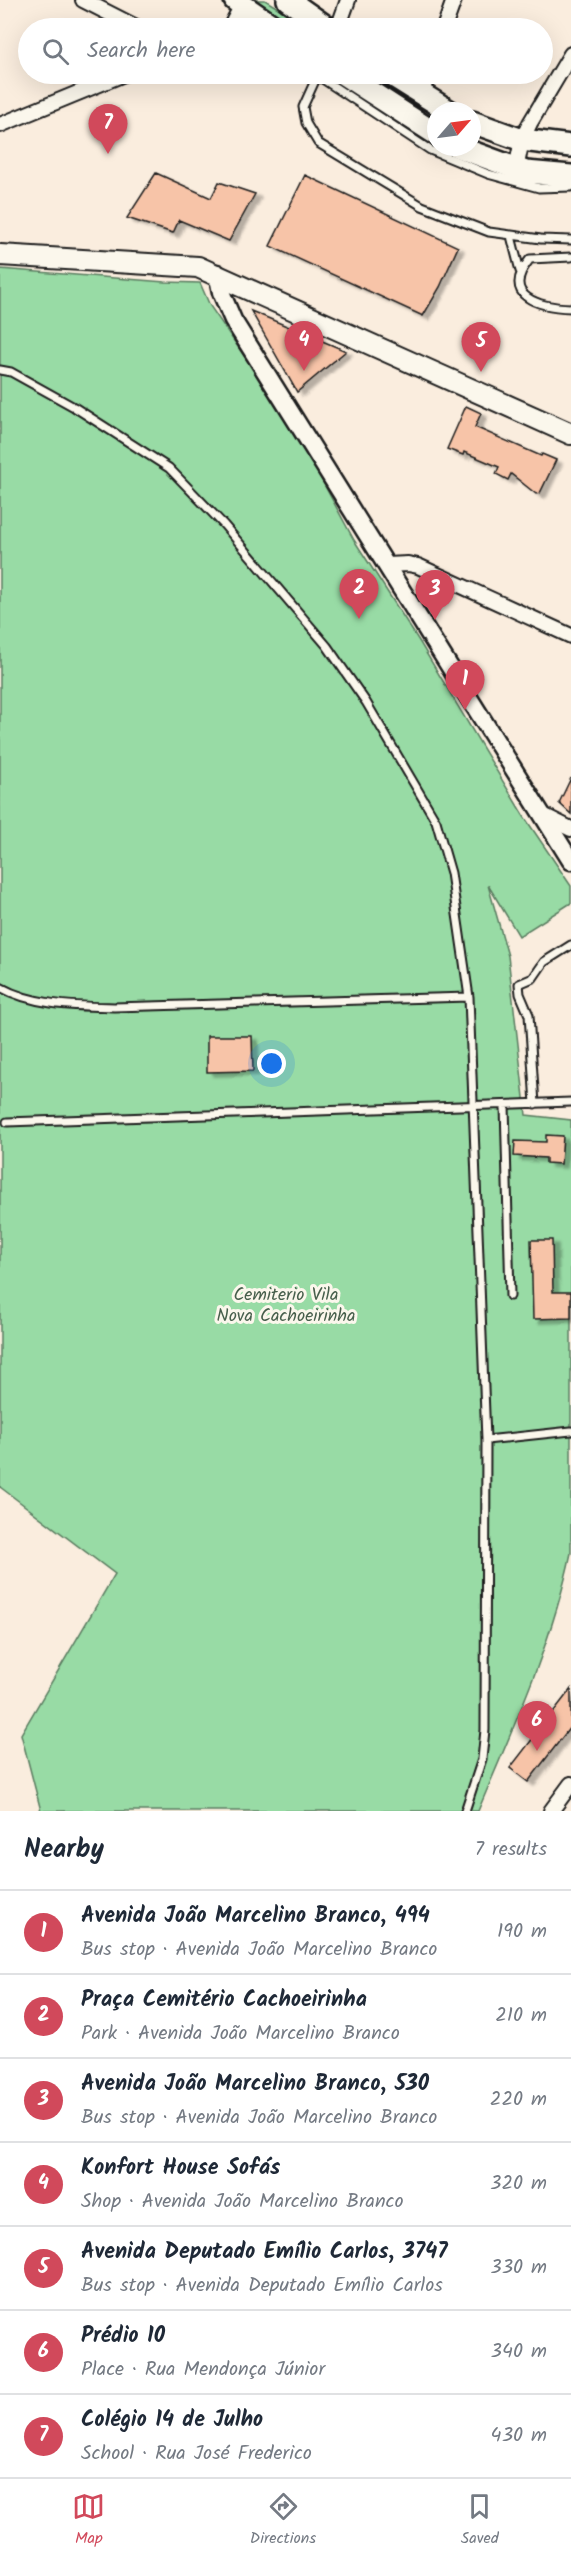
<!DOCTYPE html>
<html lang="en">
<head>
<meta charset="utf-8">
<style>
  body { margin:0; font-family:Kalam,sans-serif; background:#f6f6f7; color:#1f2937 }
  .compass { position:absolute; left:427px; top:102px; width:54px; height:54px; border-radius:50%; background:#fff; box-shadow:0 6px 24px #0002; rotate:62deg }
  .you { position:absolute; left:272px; top:1064px; width:21px; height:21px; margin:-15px; border:4px solid #fff; border-radius:50%; background:#1a73e8; box-shadow:0 0 0 9px #1a73e833 }
  .badge { display:grid; place-items:center; width:39px; height:39px; border-radius:50%; background:#d1495b; color:#fff; font-size:20px; font-weight:700 }
  .pin { position:absolute; translate:-50% -50px; filter:drop-shadow(0 2px 3px #0008) }
  .pin::after { content:''; position:absolute; top:32px; width:21px; height:18px; background:inherit; clip-path:polygon(0 0,100% 0,50% 100%) }
  .list { margin:0; padding:0; list-style:none }
  h2 { display:flex; justify-content:space-between; align-items:center; height:78px; margin:0; padding:0 24px; font-size:26px }
  h2 small { font-size:20px; font-weight:400; color:#747a83 }
  .list li { display:grid; grid-template-columns:39px 1fr auto; gap:18px; align-items:center; box-sizing:border-box; height:84px; padding:0 24px; border-top:2px solid #e0e1e3 }
  .list b { display:block; font-size:22px; white-space:nowrap }
  .list p { margin:0; font-size:20px; white-space:nowrap; color:#747a83 }
  .list em { font-size:20px; font-style:normal; color:#747a83 }
  .icon { flex:none; width:33px; height:33px; fill:none; stroke:currentColor; stroke-width:2; stroke-linecap:round; stroke-linejoin:round }
  .map { position:relative; flex:none; width:571px; height:1811px; overflow:hidden }
  .search { position:absolute; background:#fff; box-shadow:0 6px 24px #0002; left:18px; right:18px; top:18px; height:66px; display:flex; align-items:center; gap:15px; box-sizing:border-box; padding:0 21px; border-radius:33px; color:#747a83; font-size:22px }
  .sheet { height:666px; background:#fff }
  nav { display:flex; justify-content:space-around; align-items:center; box-sizing:border-box; height:84px; border-top:2px solid #e0e1e3; background:#fff; font-size:16px; color:#747a83 }
  nav a { display:grid; justify-items:center; gap:3px }
  nav .on { color:#d1495b }
  .map>svg:first-child { display:block }
  .green { fill:#98dba5; stroke:#5a7c60; stroke-width:1.5 }
  .building { fill:#f7c4a8; stroke:#1c1c1c; stroke-width:1.5; filter:url(#shadow) }
  .lines { fill:none; stroke-linecap:round; stroke-linejoin:round }
  .service-casing { stroke:#1c1c1c; stroke-width:11 }
  .minor-casing { stroke:#1c1c1c; stroke-width:18 }
  .tertiary-casing { stroke:#1c1c1c; stroke-width:21 }
  .secondary-casing { stroke:#1c1c1c; stroke-width:24 }
  .primary-casing { stroke:#1c1c1c; stroke-width:26 }
  .service { stroke:#fbf7ec; stroke-width:7 }
  .minor { stroke:#fbf7ec; stroke-width:14 }
  .tertiary { stroke:#fbf7ec; stroke-width:16 }
  .secondary { stroke:#fbf7ec; stroke-width:20 }
  .primary { stroke:#fbf7ec; stroke-width:21 }
  .labels { text-anchor:middle; stroke-width:6; stroke-linejoin:round; paint-order:stroke }
  .park-label { font-size:18px; fill:#475f4c; stroke:#fbf7ec }
</style>
</head>
<body>
<div class="map">
<svg width="571" height="1811" viewBox="0 0 571 1811">
  <defs>
    <filter id="shadow"><feDropShadow dx="6" dy="4" stdDeviation="1.5" flood-color="#0004"/></filter>
  </defs>
  <rect width="100%" height="100%" fill="#faedde"/>
  <filter id="ink" filterUnits="userSpaceOnUse"><feTurbulence type="fractalNoise" baseFrequency=".0167" numOctaves="2"/><feDisplacementMap in="SourceGraphic" scale="12" xChannelSelector="R" yChannelSelector="G"/><feConvolveMatrix kernelMatrix="1 2 1 2 8 2 1 2 1" color-interpolation-filters="sRGB"/></filter>
  <g filter="url(#ink)">
    <path class="green" d="M 246,0 L 265,0 L 291,16 L 292,21 L 287,27 Z
      M 0,269 L 165,282 L 200,283 L 210,306 L 294,429 L 354,540 L 419,641 L 523,815 L 571,886 L 571,903 L 519,936 L 488,885 L 508,956 L 526,1115 L 571,1120 L 571,1553 C 552,1643 514,1726 478,1811 L 41,1811 L 21,1734 L 115,1574 L 0,1487 Z"/>
    <path class="building" d="M 156,173 L 211,198 L 219,182 L 255,194 L 229,241 L 179,220 L 173,233 L 127,218 Z
      M 305,175 L 458,247 L 440,287 L 423,316 L 270,246 Z
      M 251,311 L 346,351 L 297,392 Z
      M 466,406 L 481,413 L 475,427 L 541,456 L 542,454 L 556,460 L 540,493 L 536,494 L 511,474 L 508,480 L 496,474 L 499,467 L 464,452 L 463,455 L 447,449 Z
      M 571,778 L 571,814 L 559,803 Z
      M 207,1036 L 252,1036 L 253,1071 L 207,1072 Z
      M 546,1135 L 563,1136 L 561,1164 L 546,1163 L 546,1158 L 514,1156 L 515,1141 L 546,1142 Z
      M 531,1240 L 552,1240 L 553,1292 L 571,1292 L 571,1318 L 533,1319 Z
      M 571,1689 L 571,1726 L 528,1782 L 510,1768 Z"/>
    <g class="lines">
      <defs>
        <path id="service" d="M 315,74 L 430,150 L 488,174 L 539,188 L 571,187
          M 318,74 L 303,107 L 306,123 L 318,143 L 422,206 L 489,232 L 541,239 L 571,240
          M 511,236 L 520,271
          M 571,257 L 530,259 C 499,297 540,307 571,308
          M 0,370 L 11,372 L 74,407 L 169,468 L 224,525 L 327,646 L 366,702 L 436,821 L 451,873 L 469,997 L 486,1440 L 485,1730 L 482,1759 L 465,1811
          M 0,987 C 34,1006 76,1006 114,1007 L 469,997
          M 535,1104 L 529,1015 L 520,994 L 519,984 L 533,978 L 544,962 L 571,945
          M 505,1105 L 510,1296
          M 7,1122 L 571,1102
          M 486,1440 L 571,1431"/>
        <path id="minor" d="M 83,0 L 138,28
          M 230,28 L 242,5
          M 338,28 L 348,0
          M 444,28 L 454,0
          M 421,95 L 428,74
          M 0,125 L 124,74
          M 516,169 L 522,140 L 530,123 L 571,54
          M 387,565 L 408,564 L 418,566 L 571,636
          M 543,815 L 571,829
          M 551,1811 L 571,1784"/>
        <path id="tertiary" d="M 217,273 L 221,292 L 233,320 L 571,861"/>
        <path id="secondary" d="M 0,255 L 198,267 L 571,434"/>
        <path id="primary" d="M 235,0 L 276,28
          M 288,0 L 328,28
          M 343,74 L 436,134
          M 390,74 L 449,111
          M 472,122 L 522,140 L 571,146
          M 458,147 L 526,172 L 571,176"/>
      </defs>
      <use href="#service" class="service-casing"/>
      <use href="#minor" class="minor-casing"/>
      <use href="#tertiary" class="tertiary-casing"/>
      <use href="#secondary" class="secondary-casing"/>
      <use href="#primary" class="primary-casing"/>
      <use href="#service" class="service"/>
      <use href="#minor" class="minor"/>
      <use href="#tertiary" class="tertiary"/>
      <use href="#secondary" class="secondary"/>
      <use href="#primary" class="primary"/>
    </g>
  </g>
  <g class="labels">
    <g class="park-label">
      <text x="286" y="1300">Cemiterio Vila<tspan x="286" dy="21">Nova Cachoeirinha</tspan></text>
    </g>
  </g>
</svg>
<svg class="compass" viewBox="-18 -18 36 36"><path d="M0-13l5 13h-10z" fill="#e53935"/><path d="M0 13l5-13h-10z" fill="#747a83"/></svg>
<div class="you"></div>
<div class="pin badge" style="left:465px;top:710px">1</div>
<div class="pin badge" style="left:359px;top:619px">2</div>
<div class="pin badge" style="left:435px;top:620px">3</div>
<div class="pin badge" style="left:304px;top:371px">4</div>
<div class="pin badge" style="left:481px;top:372px">5</div>
<div class="pin badge" style="left:537px;top:1751px">6</div>
<div class="pin badge" style="left:108px;top:154px">7</div>
<div class="search"><svg class="icon" aria-label="search" viewBox="0 0 24 24"><circle cx="10" cy="10" r="6"/><path d="M15 15l6 6"/></svg>Search here</div>
</div>
<section class="sheet">
<h2>Nearby<small>7 results</small></h2>
<ul class="list">
<li><span class="badge">1</span><div><b>Avenida João Marcelino Branco, 494</b><p>Bus stop · Avenida João Marcelino Branco</p></div><em>190 m</em></li>
<li><span class="badge">2</span><div><b>Praça Cemitério Cachoeirinha</b><p>Park · Avenida João Marcelino Branco</p></div><em>210 m</em></li>
<li><span class="badge">3</span><div><b>Avenida João Marcelino Branco, 530</b><p>Bus stop · Avenida João Marcelino Branco</p></div><em>220 m</em></li>
<li><span class="badge">4</span><div><b>Konfort House Sofás</b><p>Shop · Avenida João Marcelino Branco</p></div><em>320 m</em></li>
<li><span class="badge">5</span><div><b>Avenida Deputado Emílio Carlos, 3747</b><p>Bus stop · Avenida Deputado Emílio Carlos</p></div><em>330 m</em></li>
<li><span class="badge">6</span><div><b>Prédio 10</b><p>Place · Rua Mendonça Júnior</p></div><em>340 m</em></li>
<li><span class="badge">7</span><div><b>Colégio 14 de Julho</b><p>School · Rua José Frederico</p></div><em>430 m</em></li>
</ul>
</section>
<nav>
<a class="on"><svg class="icon" aria-label="map" viewBox="0 0 24 24"><path d="M3 6l6-2 6 2 6-2v14l-6 2-6-2-6 2zM9 4v14M15 6v14"/></svg>Map</a>
<a><svg class="icon" aria-label="directions" viewBox="0 0 24 24"><path d="M12 3l9 9-9 9-9-9zM9 14v-3h6M13 9l2 2-2 2"/></svg>Directions</a>
<a><svg class="icon" aria-label="saved" viewBox="0 0 24 24"><path d="M7 4h10v16l-5-4-5 4z"/></svg>Saved</a>
</nav>
</body>
</html>
